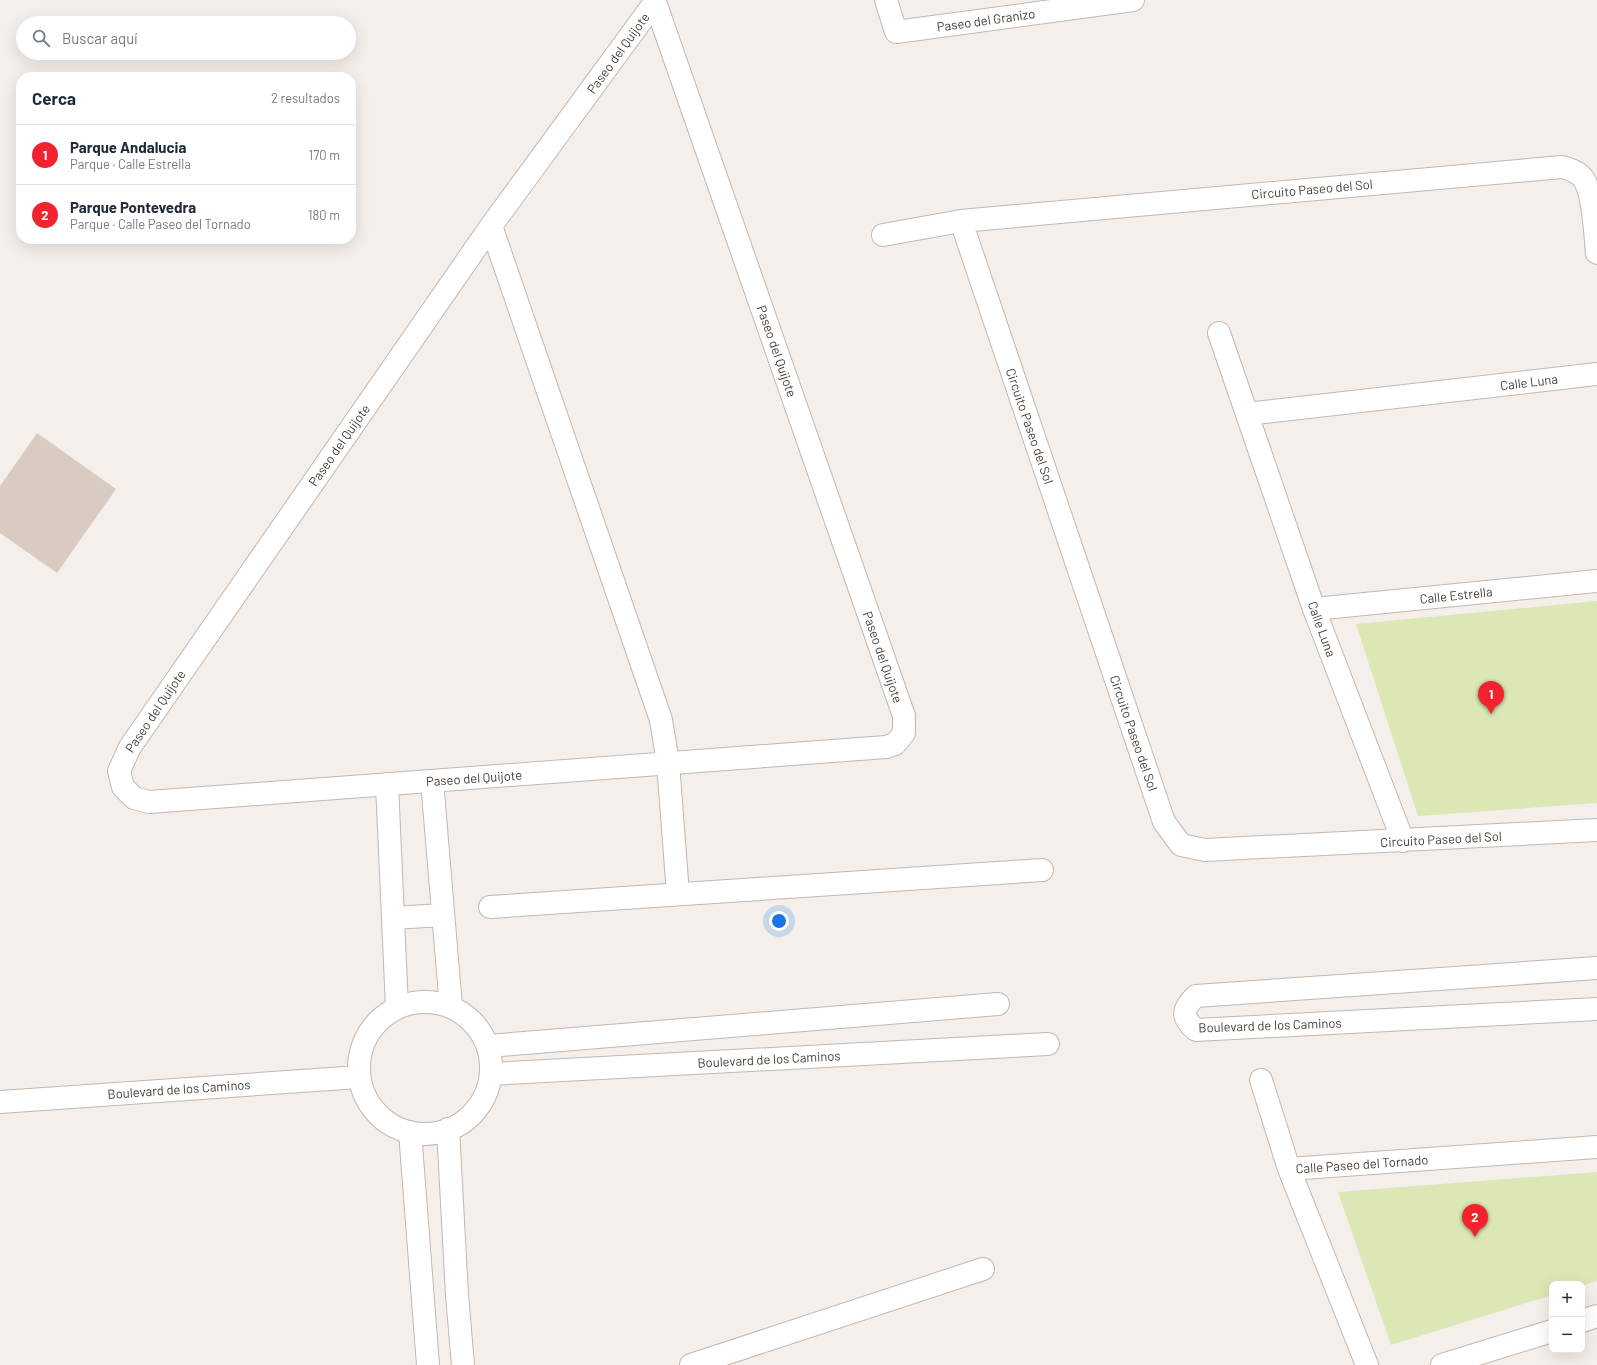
<!DOCTYPE html>
<html lang="es">
<head>
<meta charset="utf-8">
<style>
  body { margin:0; font-family:Barlow,sans-serif; background:#f2f2f3; color:#1f2937 }
  .controls { position:absolute; right:12px; bottom:12px; display:grid; overflow:hidden; border-radius:8px; box-shadow:0 4px 16px #0002 }
  .controls button { width:36px; height:36px; display:grid; place-items:center; padding:0; border:0; border-bottom:1px solid #e0e1e3; background:#fff; color:#1f2937; font:20px sans-serif }
  .you { position:absolute; left:779px; top:921px; width:14px; height:14px; margin:-10px; border:3px solid #fff; border-radius:50%; background:#1a73e8; box-shadow:0 0 0 6px #1a73e833 }
  .badge { display:grid; place-items:center; width:26px; height:26px; border-radius:50%; background:#f3222f; color:#fff; font-size:13px; font-weight:700 }
  .pin { position:absolute; translate:-50% -33px; filter:drop-shadow(0 1px 2px #0008) }
  .pin::after { content:''; position:absolute; top:21px; width:14px; height:12px; background:inherit; clip-path:polygon(0 0,100% 0,50% 100%) }
  .list { margin:0; padding:0; list-style:none }
  h2 { display:flex; justify-content:space-between; align-items:center; height:52px; margin:0; padding:0 16px; font-size:17px }
  h2 small { font-size:13px; font-weight:400; color:#747a83 }
  .list li { display:grid; grid-template-columns:26px 1fr auto; gap:12px; align-items:center; box-sizing:border-box; height:60px; padding:0 16px; border-top:1px solid #e0e1e3 }
  .list b { display:block; font-size:15px; white-space:nowrap }
  .list p { margin:0; font-size:13px; white-space:nowrap; color:#747a83 }
  .list em { font-size:13px; font-style:normal; color:#747a83 }
  .icon { flex:none; width:22px; height:22px; fill:none; stroke:currentColor; stroke-width:2; stroke-linecap:round; stroke-linejoin:round }
  .map { position:relative; flex:none; width:1597px; height:1365px; overflow:hidden }
  .search { position:absolute; background:#fff; box-shadow:0 4px 16px #0002; left:16px; top:16px; width:340px; height:44px; display:flex; align-items:center; gap:10px; box-sizing:border-box; padding:0 14px; border-radius:22px; color:#747a83; font-size:15px }
  .panel { position:absolute; background:#fff; box-shadow:0 4px 16px #0002; left:16px; top:72px; width:340px; height:172px; border-radius:16px }
  .map>svg:first-child { display:block }
  .green { fill:#dbe7b4 }
  .building { fill:#d9cbc2 }
  .lines { fill:none; stroke-linecap:round; stroke-linejoin:round }
  .minor-casing { stroke:#c3b7af; stroke-width:24 }
  .minor { stroke:#fff; stroke-width:22 }
  .labels { text-anchor:middle; stroke-width:4; stroke-linejoin:round; paint-order:stroke }
  .street-label { font-size:13px; fill:#483e38; stroke:#fff }
</style>
</head>
<body>
<div class="map">
<svg width="1597" height="1365" viewBox="0 0 1597 1365">
  <rect width="100%" height="100%" fill="#f4efea"/>
  <path class="green" d="M 1597,601 L 1597,803 L 1418,816 L 1356,624 Z
    M 1597,1172 L 1597,1281 L 1582,1286 L 1582,1284 L 1552,1284 L 1552,1295 L 1391,1345 L 1338,1192 Z"/>
  <path class="building" d="M 37,433 L 116,489 L 57,573 L 0,533 L 0,486 Z"/>
  <g class="lines">
    <defs>
      <path id="minor" d="M 654,0 L 655,2 L 904,716 L 904,733 L 895,744 L 886,747 L 149,802 L 134,798 L 123,787 L 119,771 L 130,747 L 491,226 L 655,2
        M 886,0 L 896,32 L 1133,0
        M 491,226 L 661,720 L 668,763 L 678,894
        M 883,235 L 961,221
        M 1597,253 C 1595,235 1594,188 1581,176 C 1576,171 1569,169 1562,167 L 961,221 L 1164,822 L 1181,845 L 1205,850 L 1597,830
        M 1219,333 L 1314,609 L 1403,841
        M 1247,414 L 1597,374
        M 1314,609 L 1597,581
        M 432,781 L 451,1007
        M 387,784 L 397,1008
        M 490,907 L 1042,870
        M 393,918 L 443,915
        M 1597,968 L 1196,996 C 1182,1009 1181,1017 1196,1030 L 1597,1009
        M359 1068a66 66 0 1 1 132 0a66 66 0 1 1-132 0Z
        M 488,1046 L 998,1004
        M 491,1074 L 1048,1044
        M 1261,1080 L 1289,1169 L 1367,1365
        M 0,1102 L 359,1077
        M 448,1129 L 457,1295 L 463,1365
        M 410,1132 L 428,1365
        M 1289,1169 L 1597,1147
        M 1582,1321 L 1597,1316
        M 691,1365 L 983,1269
        M 1442,1365 L 1552,1331"/>
    </defs>
    <use href="#minor" class="minor-casing"/>
    <use href="#minor" class="minor"/>
  </g>
  <g class="labels">
    <g class="street-label">
      <text transform="translate(986 20) rotate(-8)" y="5">Paseo del Granizo</text>
      <text transform="translate(618 53) rotate(-54)" y="5">Paseo del Quijote</text>
      <text transform="translate(1312 189) rotate(-5)" y="5">Circuito Paseo del Sol</text>
      <text transform="translate(777 351) rotate(71)" y="5">Paseo del Quijote</text>
      <text transform="translate(1529 382) rotate(-7)" y="5">Calle Luna</text>
      <text transform="translate(1030 426) rotate(71)" y="5">Circuito Paseo del Sol</text>
      <text transform="translate(339 445) rotate(-55)" y="5">Paseo del Quijote</text>
      <text transform="translate(1456 595) rotate(-6)" y="5">Calle Estrella</text>
      <text transform="translate(1322 629) rotate(70)" y="5">Calle Luna</text>
      <text transform="translate(883 657) rotate(71)" y="5">Paseo del Quijote</text>
      <text transform="translate(155 711) rotate(-56)" y="5">Paseo del Quijote</text>
      <text transform="translate(1134 733) rotate(71)" y="5">Circuito Paseo del Sol</text>
      <text transform="translate(474 778) rotate(-4)" y="5">Paseo del Quijote</text>
      <text transform="translate(1441 839) rotate(-3)" y="5">Circuito Paseo del Sol</text>
      <text transform="translate(1270 1025) rotate(-2)" y="5">Boulevard de los Caminos</text>
      <text transform="translate(769 1059) rotate(-3)" y="5">Boulevard de los Caminos</text>
      <text transform="translate(179 1089) rotate(-4)" y="5">Boulevard de los Caminos</text>
      <text transform="translate(1362 1164) rotate(-4)" y="5">Calle Paseo del Tornado</text>
    </g>
  </g>
</svg>
<div class="controls">
<button>+</button>
<button>−</button>
</div>
<div class="you"></div>
<div class="pin badge" style="left:1491px;top:714px">1</div>
<div class="pin badge" style="left:1475px;top:1237px">2</div>
<div class="search"><svg class="icon" aria-label="search" viewBox="0 0 24 24"><circle cx="10" cy="10" r="6"/><path d="M15 15l6 6"/></svg>Buscar aquí</div>
<section class="panel">
<h2>Cerca<small>2 resultados</small></h2>
<ul class="list">
<li><span class="badge">1</span><div><b>Parque Andalucia</b><p>Parque · Calle Estrella</p></div><em>170 m</em></li>
<li><span class="badge">2</span><div><b>Parque Pontevedra</b><p>Parque · Calle Paseo del Tornado</p></div><em>180 m</em></li>
</ul>
</section>
</div>
</body>
</html>
